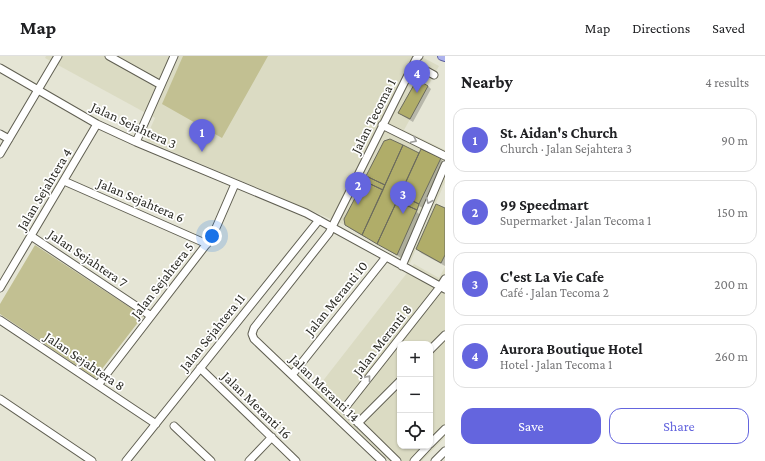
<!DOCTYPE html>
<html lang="en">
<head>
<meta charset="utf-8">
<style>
  body { margin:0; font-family:"Crimson Pro",serif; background:#f2f2f2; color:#202124 }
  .controls { position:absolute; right:12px; bottom:12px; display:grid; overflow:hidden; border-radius:8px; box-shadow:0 1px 3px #0004 }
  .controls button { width:36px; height:36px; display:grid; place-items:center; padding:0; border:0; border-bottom:1px solid #e0e0e0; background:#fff; color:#202124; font:20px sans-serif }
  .you { position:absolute; left:212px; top:180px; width:14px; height:14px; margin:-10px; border:3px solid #fff; border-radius:50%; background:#1a73e8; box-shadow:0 0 0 6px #1a73e833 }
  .badge { display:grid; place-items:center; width:26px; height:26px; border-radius:50%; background:#6465de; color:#fff; font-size:13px; font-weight:700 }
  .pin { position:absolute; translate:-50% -33px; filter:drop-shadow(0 1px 2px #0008) }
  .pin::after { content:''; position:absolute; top:21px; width:14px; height:12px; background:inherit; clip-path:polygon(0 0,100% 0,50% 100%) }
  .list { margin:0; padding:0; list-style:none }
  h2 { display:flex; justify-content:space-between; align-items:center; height:52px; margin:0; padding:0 16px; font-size:17px }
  h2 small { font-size:13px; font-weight:400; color:#757577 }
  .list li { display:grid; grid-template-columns:26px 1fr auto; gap:12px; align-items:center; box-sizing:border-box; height:64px; margin:0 8px 8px; padding:0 8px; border:1px solid #e0e0e0; border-radius:12px }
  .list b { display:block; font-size:15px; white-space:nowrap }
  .list p { margin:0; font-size:13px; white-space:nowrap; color:#757577 }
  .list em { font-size:13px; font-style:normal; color:#757577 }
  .actions { display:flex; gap:8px; padding:12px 16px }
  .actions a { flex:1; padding:9px 0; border:1px solid #6465de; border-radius:12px; text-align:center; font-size:14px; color:#6465de }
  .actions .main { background:#6465de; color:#fff }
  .icon { flex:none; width:22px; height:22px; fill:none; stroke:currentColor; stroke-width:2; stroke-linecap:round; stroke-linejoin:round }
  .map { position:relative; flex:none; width:445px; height:405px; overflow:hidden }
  header { display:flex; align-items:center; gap:24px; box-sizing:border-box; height:56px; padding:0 20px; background:#fff; border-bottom:1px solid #e0e0e0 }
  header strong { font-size:19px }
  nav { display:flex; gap:22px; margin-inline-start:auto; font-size:14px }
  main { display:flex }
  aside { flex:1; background:#fff }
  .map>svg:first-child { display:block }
  .built { fill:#dbdbc3; fill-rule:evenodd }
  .green { fill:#c2c092 }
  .shadow { fill:#0003 }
  .building { fill:#b0ad69; stroke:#6b6b5d }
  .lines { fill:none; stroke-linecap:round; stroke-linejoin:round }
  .minor-casing { stroke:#605f52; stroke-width:9 }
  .major-casing { stroke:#5d619f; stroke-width:10 }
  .minor { stroke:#fff; stroke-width:7 }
  .major { stroke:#adb2ec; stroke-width:8 }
  .oneway { stroke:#a0a09d }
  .labels { text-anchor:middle; stroke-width:3.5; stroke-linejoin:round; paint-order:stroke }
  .street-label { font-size:14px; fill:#2c2c26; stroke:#fff }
</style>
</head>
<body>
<header>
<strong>Map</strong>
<nav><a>Map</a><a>Directions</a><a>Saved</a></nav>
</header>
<main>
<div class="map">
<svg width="445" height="405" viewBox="0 0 445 405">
  <rect width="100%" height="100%" fill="#e5e5d5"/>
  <path class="built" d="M 46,0 L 420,0 L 439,10 L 404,74 L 445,94 L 445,126 L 410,207 L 345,169 L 145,84 L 155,62 L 45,2 Z
    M 414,208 L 439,222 L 445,211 L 445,381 L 422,405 L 389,405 L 315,335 ZM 400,288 L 430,288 L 430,390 L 400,390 Z"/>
  <path class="green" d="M 183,0 L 268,0 L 222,82 L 162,48 Z
    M 35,189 L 143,260 L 95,322 L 0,258 L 0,248 Z"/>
  <path class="shadow" d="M 428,30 L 431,33 L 413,66 L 403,60 L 400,57 Z
    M 390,84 L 420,98 L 440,102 L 444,107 L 423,152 L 419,150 L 417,156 L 420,159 L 401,202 L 367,181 L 366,182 L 351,173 L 346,169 Z
    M 445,153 L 445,210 L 421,197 L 417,193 Z"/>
  <path class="building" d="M 420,25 L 428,30 L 410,63 L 398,57 L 415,27 Z
    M 390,83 L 403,89 L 385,129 L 366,120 L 384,85 Z
    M 403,89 L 419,97 L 377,188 L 362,179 Z
    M 421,93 L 441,102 L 419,148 L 400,139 Z
    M 366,120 L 385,129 L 383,134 L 364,125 Z
    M 364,125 L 383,134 L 362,179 L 345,169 L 344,163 Z
    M 400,139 L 419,148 L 417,154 L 397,145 Z
    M 397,145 L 417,154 L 397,199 L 377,188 Z
    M 436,148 L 445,152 L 445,199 L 441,207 L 416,193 Z"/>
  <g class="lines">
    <defs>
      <path id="minor" d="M 109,0 L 161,29
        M 414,8 L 434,19
        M 0,12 L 97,68 L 136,86 L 306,157 L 445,233
        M 382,69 L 445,100
        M 0,78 L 9,83
        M 136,86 L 174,0
        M 0,98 L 58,0
        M 64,125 L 207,188
        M 31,180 L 151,260
        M 402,210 L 445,109
        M 0,232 L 97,68
        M 0,264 L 156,368
        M 430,294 L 445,279
        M 200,312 L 296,405
        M 292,319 L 386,201
        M 98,329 L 212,181 L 235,128
        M 0,343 L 92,405
        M 358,367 L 400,325
        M 174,370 L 211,405
        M 430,388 L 445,373
        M 126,405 L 319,164
        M 249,405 L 272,381
        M 382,405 L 254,283 L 252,278 L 254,272 L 329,177 L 416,3 L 419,0
        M 397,405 L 344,353 L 440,231 L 445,223
        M 414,405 L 428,390
        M 435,405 L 445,395"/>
      <path id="major" d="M 442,0 L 445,1"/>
    </defs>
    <use href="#minor" class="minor-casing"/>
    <use href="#major" class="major-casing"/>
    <use href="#minor" class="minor"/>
    <use href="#major" class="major"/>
  </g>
  <defs><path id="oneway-chevron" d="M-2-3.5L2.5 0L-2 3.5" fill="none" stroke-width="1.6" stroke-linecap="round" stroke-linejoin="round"/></defs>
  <g class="oneway">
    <use href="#oneway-chevron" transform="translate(414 84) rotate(26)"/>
    <use href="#oneway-chevron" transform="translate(429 145) rotate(113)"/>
    <use href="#oneway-chevron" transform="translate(368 322) rotate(-51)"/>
  </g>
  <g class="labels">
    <g class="street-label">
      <text transform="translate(373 60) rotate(-63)" y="5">Jalan Tecoma 1</text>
      <text transform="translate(134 69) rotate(25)" y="5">Jalan Sejahtera 3</text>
      <text transform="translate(44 133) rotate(-59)" y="5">Jalan Sejahtera 4</text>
      <text transform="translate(141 144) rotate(23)" y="5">Jalan Sejahtera 6</text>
      <text transform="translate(88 202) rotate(34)" y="5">Jalan Sejahtera 7</text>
      <text transform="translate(162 224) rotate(-52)" y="5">Jalan Sejahtera 5</text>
      <text transform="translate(336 242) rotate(-51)" y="5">Jalan Meranti 10</text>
      <text transform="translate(212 276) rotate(-51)" y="5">Jalan Sejahtera 11</text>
      <text transform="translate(382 284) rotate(-52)" y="5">Jalan Meranti 8</text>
      <text transform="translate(85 305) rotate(34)" y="5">Jalan Sejahtera 8</text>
      <text transform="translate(325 332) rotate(44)" y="5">Jalan Meranti 14</text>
      <text transform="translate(257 349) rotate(44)" y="5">Jalan Meranti 16</text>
    </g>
  </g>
</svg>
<div class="controls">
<button>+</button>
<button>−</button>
<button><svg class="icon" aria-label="locate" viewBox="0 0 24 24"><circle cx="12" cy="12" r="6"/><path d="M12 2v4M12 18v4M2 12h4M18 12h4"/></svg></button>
</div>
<div class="you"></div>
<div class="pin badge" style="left:202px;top:96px">1</div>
<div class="pin badge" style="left:358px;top:149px">2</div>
<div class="pin badge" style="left:403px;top:158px">3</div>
<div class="pin badge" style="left:417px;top:37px">4</div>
</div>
<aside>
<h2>Nearby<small>4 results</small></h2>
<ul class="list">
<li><span class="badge">1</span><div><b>St. Aidan's Church</b><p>Church · Jalan Sejahtera 3</p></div><em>90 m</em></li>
<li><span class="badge">2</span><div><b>99 Speedmart</b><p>Supermarket · Jalan Tecoma 1</p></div><em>150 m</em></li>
<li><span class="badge">3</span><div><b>C'est La Vie Cafe</b><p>Café · Jalan Tecoma 2</p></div><em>200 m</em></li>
<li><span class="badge">4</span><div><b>Aurora Boutique Hotel</b><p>Hotel · Jalan Tecoma 1</p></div><em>260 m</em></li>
</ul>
<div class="actions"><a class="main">Save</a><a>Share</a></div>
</aside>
</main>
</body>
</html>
